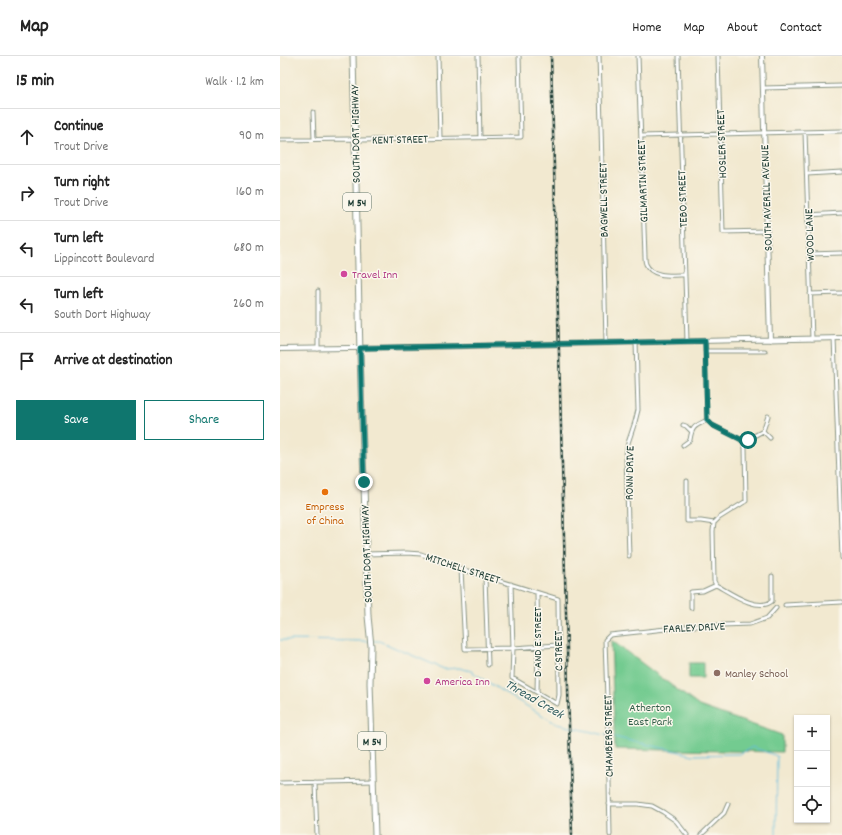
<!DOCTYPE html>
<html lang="en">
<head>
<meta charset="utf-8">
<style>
  body { margin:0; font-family:Dekko,sans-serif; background:#f2f2f2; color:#222 }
  .controls { position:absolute; right:12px; bottom:12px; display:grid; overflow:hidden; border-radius:0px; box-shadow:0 1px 3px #0004 }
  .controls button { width:36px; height:36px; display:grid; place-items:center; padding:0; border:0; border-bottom:1px solid #e0e0e0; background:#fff; color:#222; font:20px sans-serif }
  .stop { position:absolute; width:12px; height:12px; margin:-9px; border:3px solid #0f766e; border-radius:50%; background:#fff }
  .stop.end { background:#0f766e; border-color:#fff; box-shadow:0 1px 4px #0008 }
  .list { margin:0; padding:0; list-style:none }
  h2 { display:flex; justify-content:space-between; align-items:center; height:52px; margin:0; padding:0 16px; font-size:17px }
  h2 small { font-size:13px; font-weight:400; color:#767676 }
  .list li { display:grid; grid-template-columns:26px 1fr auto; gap:12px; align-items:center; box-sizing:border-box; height:56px; padding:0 16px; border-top:1px solid #e0e0e0 }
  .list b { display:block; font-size:15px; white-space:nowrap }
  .list p { margin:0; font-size:13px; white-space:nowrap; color:#767676 }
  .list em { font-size:13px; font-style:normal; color:#767676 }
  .actions { display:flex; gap:8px; padding:12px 16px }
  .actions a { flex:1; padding:9px 0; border:1px solid #0f766e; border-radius:0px; text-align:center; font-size:14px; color:#0f766e }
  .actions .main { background:#0f766e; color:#fff }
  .icon { flex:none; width:22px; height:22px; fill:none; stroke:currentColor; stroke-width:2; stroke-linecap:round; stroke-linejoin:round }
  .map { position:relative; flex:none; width:562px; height:779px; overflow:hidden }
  header { display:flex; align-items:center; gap:24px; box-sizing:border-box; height:56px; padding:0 20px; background:#fff; border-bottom:1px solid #e0e0e0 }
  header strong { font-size:19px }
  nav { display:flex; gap:22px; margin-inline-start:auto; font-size:14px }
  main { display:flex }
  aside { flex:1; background:#fff }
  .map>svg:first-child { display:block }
  .green { fill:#73cb90; stroke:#498462 }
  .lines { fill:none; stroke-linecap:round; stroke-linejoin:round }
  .stream { stroke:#61bcdf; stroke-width:1 }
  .minor-casing { stroke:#889382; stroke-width:5 }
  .tertiary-casing { stroke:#889382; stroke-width:6 }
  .primary-casing { stroke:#889382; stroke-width:7 }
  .minor { stroke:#fff; stroke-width:3 }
  .tertiary { stroke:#fff; stroke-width:4 }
  .primary { stroke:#fff; stroke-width:5 }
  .rail-casing { stroke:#1f3d34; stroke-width:2.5 }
  .rail { stroke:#fbf7ec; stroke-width:1; stroke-dasharray:3; stroke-linecap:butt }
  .route { stroke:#0f766e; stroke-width:5 }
  .hotel-dot { fill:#d1479c; stroke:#fbf7ec; stroke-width:1.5 }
  .food-dot { fill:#e8710a; stroke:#fbf7ec; stroke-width:1.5 }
  .education-dot { fill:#8d6e63; stroke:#fbf7ec; stroke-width:1.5 }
  .labels { text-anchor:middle; stroke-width:3; stroke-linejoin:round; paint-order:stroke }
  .shield { fill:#fbf7ec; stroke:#61756b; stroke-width:1 }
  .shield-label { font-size:11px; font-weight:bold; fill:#1f3d34 }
  .street-label { font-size:12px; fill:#1f3d34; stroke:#fbf7ec }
  .hotel-label { font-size:12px; fill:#b23c85; stroke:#fbf7ec; text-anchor:start }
  .food-label { font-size:12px; fill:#c56008; stroke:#fbf7ec }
  .education-label { font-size:12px; fill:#785e54; stroke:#fbf7ec; text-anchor:start }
  .park-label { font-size:12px; fill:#34604b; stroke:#fbf7ec }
  .water-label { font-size:13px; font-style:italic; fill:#305d5f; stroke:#fbf7ec }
</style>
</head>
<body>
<header>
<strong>Map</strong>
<nav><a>Home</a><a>Map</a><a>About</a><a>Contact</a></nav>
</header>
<main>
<aside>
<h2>15 min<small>Walk · 1.2 km</small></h2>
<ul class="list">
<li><svg class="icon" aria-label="ahead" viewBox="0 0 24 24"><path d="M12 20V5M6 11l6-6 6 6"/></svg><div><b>Continue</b><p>Trout Drive</p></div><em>90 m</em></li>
<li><svg class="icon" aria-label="right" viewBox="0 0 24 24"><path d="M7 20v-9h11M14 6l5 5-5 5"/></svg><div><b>Turn right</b><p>Trout Drive</p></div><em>160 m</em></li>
<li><svg class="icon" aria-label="left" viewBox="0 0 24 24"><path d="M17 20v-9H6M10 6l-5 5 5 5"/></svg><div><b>Turn left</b><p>Lippincott Boulevard</p></div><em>680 m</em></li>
<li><svg class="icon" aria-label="left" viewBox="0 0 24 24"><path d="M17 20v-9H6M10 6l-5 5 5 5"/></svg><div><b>Turn left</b><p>South Dort Highway</p></div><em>260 m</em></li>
<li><svg class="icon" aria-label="arrive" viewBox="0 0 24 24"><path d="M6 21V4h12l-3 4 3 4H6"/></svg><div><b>Arrive at destination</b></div></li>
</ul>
<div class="actions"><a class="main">Save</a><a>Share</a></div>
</aside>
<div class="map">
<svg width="562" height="779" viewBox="0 0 562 779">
  <rect width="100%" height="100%" fill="#fbf7ec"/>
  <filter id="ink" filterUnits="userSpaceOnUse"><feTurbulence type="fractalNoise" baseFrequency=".025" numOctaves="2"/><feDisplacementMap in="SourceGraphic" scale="8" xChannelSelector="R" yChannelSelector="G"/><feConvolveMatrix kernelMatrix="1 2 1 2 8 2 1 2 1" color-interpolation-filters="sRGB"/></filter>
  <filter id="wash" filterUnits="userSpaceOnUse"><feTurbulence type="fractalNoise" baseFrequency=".012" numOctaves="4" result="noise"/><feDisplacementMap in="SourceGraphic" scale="16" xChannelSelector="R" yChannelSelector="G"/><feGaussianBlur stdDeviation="0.9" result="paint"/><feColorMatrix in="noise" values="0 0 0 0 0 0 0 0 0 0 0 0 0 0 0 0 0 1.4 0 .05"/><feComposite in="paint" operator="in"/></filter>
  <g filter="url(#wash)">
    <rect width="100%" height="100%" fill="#f2e9d0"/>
    <path class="green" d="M 331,584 L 419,650 L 502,679 L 502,696 L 335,693 Z
      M 409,607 L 423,607 L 423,622 L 409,622 Z"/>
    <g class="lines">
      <path class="stream" d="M 0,584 L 88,585
        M 93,585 L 99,585 L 164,613 L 179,612 L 191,615 L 220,634 L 277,668 L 413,699 L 460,698 L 472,691 L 497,700 L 496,779"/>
    </g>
  </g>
  <g filter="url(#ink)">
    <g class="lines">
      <defs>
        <path id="minor" d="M 158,0 L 160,82
          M 198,0 L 200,82
          M 319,0 L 321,69 L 326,287
          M 358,0 L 365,201 C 365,204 365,206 366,208 C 372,222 393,219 405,219
          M 398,0 L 407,285
          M 438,0 L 443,176 L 487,175
          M 483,32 L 562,30
          M 33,56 L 34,83
          M 525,76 L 532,283
          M 361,80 L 562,75
          M 0,84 L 68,83 L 81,84 L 241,81 L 239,0
          M 527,118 L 562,116
          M 528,159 L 562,157
          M 529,198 L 562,197
          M 38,235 L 38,293
          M 530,238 L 562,237
          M 554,282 L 562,502
          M 425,285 L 427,364 L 432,369 L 460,383 L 463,386 L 465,392 L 466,445 L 439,462 L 434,467 L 433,475 L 434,525 L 436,529 C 449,536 478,557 492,545 L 492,520
          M 425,295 L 485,295
          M 403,369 L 406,370 L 411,375
          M 483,375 L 488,360
          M 483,375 L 490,382
          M 463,386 L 483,375
          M 403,389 L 410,384 C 412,370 415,370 427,364
          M 407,425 L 407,465 L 421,465 L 434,467
          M 86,498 L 127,497 L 141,498 L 181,513 L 278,543 L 279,639 L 277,648 L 232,622 L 233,592 L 231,528
          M 349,500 L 346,399 L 348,387 L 355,366 L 358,354 L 356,286
          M 181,513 L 185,593 L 233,592 L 278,589
          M 205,521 L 208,609
          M 505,549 L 562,546
          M 411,552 L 411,536 L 423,535 L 436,529
          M 257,636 L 258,590 L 257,537
          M 35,726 L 37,779
          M 0,727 L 94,725
          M 329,748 L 358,748 L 372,750 L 383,756 L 396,765 L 407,779
          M 330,779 L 328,672 L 325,584 L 330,579 L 414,570 L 470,568 L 487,562 L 496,552
          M 421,779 L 444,757 L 448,748"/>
        <path id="tertiary" d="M 482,0 L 490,284
          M 0,293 L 137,291 L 562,282"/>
        <path id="primary" d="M 73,0 L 80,297 L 88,560 L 91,590 L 90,627 L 95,779"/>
      </defs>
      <use href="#minor" class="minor-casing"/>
      <use href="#tertiary" class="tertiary-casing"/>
      <use href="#primary" class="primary-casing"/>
      <use href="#minor" class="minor"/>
      <use href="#tertiary" class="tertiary"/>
      <use href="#primary" class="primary"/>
      <defs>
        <path id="rail" d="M 271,0 L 292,779"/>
      </defs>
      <use href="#rail" class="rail-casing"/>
      <use href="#rail" class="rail"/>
    </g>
  </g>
  <g class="lines" filter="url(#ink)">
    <path class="route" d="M 84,426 L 80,292 L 425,285 L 427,364 L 432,369 L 460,383 L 464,386 L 468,384"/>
  </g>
  <g class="hotel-dot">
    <circle cx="64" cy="218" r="4"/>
    <circle cx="147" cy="625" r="4"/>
  </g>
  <circle class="food-dot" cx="45" cy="436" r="4"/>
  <circle class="education-dot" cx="437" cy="617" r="4"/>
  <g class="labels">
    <g class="shield">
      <rect x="63" y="137" width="28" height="18" rx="3"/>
      <rect x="78" y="676" width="28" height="18" rx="3"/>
    </g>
    <g class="shield-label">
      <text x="77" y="150">M 54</text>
      <text x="92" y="689">M 54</text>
    </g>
    <g class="street-label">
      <text transform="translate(75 78) rotate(-91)" y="4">SOUTH DORT HIGHWAY</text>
      <text transform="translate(120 83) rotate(-1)" y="4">KENT STREET</text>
      <text transform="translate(441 88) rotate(-92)" y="4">HOSLER STREET</text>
      <text transform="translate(362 125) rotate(-92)" y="4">GILMARTIN STREET</text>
      <text transform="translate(486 142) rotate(-92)" y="4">SOUTH AVERILL AVENUE</text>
      <text transform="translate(402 143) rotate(-92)" y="4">TEBO STREET</text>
      <text transform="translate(323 144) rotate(-91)" y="4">BAGWELL STREET</text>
      <text transform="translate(529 179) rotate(-92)" y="4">WOOD LANE</text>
      <text transform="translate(349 417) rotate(-89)" y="4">RONN DRIVE</text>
      <text transform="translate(86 498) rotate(-92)" y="4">SOUTH DORT HIGHWAY</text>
      <text transform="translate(183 512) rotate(18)" y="4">MITCHELL STREET</text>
      <text transform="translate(414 571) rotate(-3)" y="4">FARLEY DRIVE</text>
      <text transform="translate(257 586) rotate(-90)" y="4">D AND E STREET</text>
      <text transform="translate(278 595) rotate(-91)" y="4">C STREET</text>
      <text transform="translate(328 680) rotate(-91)" y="4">CHAMBERS STREET</text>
    </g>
    <g class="hotel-label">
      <text x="72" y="222">Travel Inn</text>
      <text x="155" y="629">America Inn</text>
    </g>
    <g class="food-label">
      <text x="45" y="454">Empress<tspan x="45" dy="14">of China</tspan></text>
    </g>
    <g class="education-label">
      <text x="445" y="621">Manley School</text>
    </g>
    <g class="park-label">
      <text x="370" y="655">Atherton<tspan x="370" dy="14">East Park</tspan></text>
    </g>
    <g class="water-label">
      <text transform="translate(255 642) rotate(30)" y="5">Thread Creek</text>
    </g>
  </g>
</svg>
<div class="controls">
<button>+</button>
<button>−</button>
<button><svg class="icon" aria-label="locate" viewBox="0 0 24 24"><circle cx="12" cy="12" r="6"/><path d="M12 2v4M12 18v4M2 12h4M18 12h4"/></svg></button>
</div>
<div class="stop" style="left:468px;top:384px"></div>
<div class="stop end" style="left:84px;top:426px"></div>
</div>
</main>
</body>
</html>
